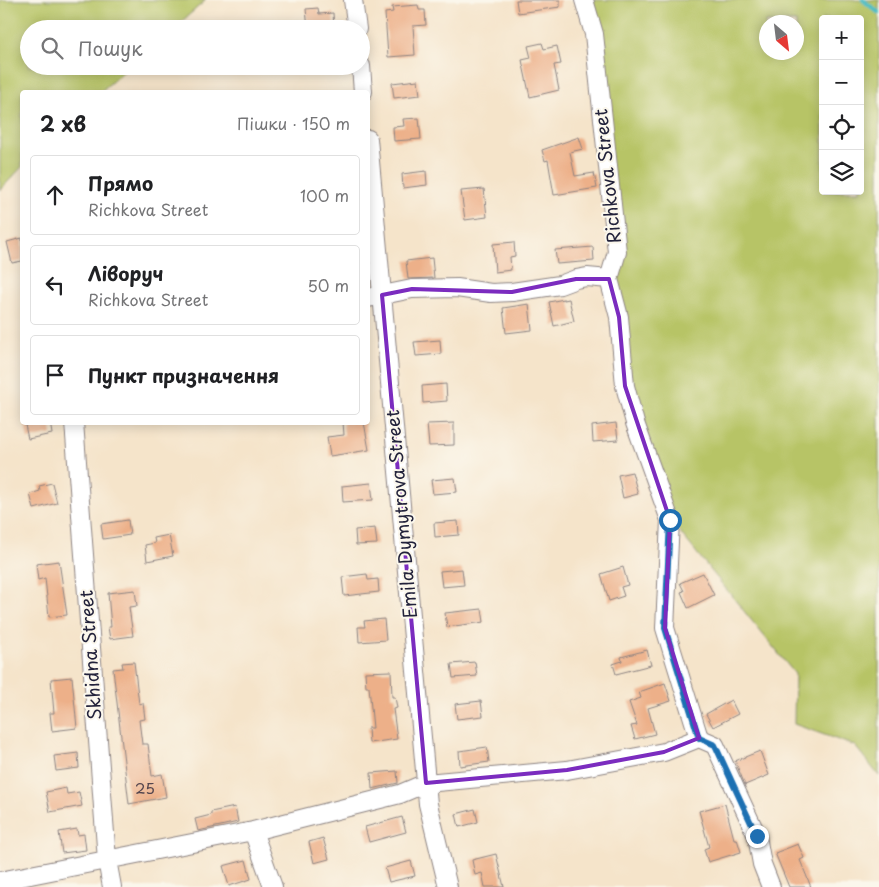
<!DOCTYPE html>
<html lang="uk">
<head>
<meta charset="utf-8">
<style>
  body { margin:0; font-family:"Playpen Sans",sans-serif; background:#f2f2f2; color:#202124 }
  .controls { position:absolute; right:15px; top:15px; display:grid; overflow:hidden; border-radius:5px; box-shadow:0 2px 12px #0003 }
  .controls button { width:45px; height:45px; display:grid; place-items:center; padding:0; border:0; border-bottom:1px solid #e0e0e0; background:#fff; color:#202124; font:25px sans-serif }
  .compass { position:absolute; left:759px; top:15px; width:45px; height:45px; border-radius:50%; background:#fff; box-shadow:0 2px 12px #0003; rotate:152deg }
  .stop { position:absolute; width:15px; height:15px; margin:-11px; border:4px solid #1f6fb2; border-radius:50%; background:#fff }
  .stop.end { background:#1f6fb2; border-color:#fff; box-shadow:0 1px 5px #0008 }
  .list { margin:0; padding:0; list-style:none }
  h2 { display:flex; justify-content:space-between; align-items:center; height:65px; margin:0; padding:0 20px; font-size:21px }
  h2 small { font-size:16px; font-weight:400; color:#757577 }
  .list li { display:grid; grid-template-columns:32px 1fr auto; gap:15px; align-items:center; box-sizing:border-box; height:80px; margin:0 10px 10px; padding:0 10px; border:1px solid #e0e0e0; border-radius:5px }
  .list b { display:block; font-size:19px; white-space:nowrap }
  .list p { margin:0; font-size:16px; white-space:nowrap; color:#757577 }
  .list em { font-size:16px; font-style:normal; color:#757577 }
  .icon { flex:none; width:28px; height:28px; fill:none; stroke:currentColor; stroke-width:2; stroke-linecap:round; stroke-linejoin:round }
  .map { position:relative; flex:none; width:879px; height:887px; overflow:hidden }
  .search { position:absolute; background:#fff; box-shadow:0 2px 12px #0003; left:20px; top:20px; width:350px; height:55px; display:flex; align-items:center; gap:12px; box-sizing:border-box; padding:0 18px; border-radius:28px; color:#757577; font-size:19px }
  .panel { position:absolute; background:#fff; box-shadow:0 2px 12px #0003; left:20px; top:90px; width:350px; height:335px; border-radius:5px }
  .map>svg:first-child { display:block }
  .green { fill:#b7c466; stroke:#6c7350; fill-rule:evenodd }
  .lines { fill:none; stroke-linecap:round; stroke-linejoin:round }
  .stream { stroke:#4dbcc3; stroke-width:4.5 }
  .building { fill:#edb089 }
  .minor-casing { stroke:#8c8382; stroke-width:20 }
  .minor { stroke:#fff; stroke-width:18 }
  .route { stroke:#1f6fb2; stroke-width:6 }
  .marked { fill:none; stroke:#7b2cbf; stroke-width:4; stroke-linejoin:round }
  .labels { text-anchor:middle; stroke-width:4; stroke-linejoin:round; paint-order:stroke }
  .number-label { font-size:15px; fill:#55464e }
  .street-label { font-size:18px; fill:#22223b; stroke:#fbf7ec }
</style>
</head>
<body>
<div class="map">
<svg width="879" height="887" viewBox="0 0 879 887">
  <rect width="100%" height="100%" fill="#fbf7ec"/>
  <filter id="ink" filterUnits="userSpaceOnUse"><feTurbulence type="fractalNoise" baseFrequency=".02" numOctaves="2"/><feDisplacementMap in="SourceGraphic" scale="10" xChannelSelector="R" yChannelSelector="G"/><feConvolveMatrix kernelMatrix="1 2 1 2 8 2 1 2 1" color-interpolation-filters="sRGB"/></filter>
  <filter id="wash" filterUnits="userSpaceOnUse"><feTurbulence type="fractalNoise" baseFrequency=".0096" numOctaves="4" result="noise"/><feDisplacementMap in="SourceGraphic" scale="20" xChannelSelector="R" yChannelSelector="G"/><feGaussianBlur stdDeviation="1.12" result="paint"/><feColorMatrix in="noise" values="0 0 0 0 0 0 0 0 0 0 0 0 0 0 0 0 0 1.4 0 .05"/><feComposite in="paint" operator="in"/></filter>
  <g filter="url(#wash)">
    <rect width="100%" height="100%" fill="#f5e4ca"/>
    <path class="green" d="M 0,0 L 206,0 L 173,29 L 29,29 L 29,66 L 130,66 L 100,92 L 22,92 L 22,167 L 0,190 Z
      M 593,0 L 879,0 L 879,776 L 855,746 L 794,724 L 795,674 L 670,520 L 638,420 L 613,282 L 619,252 ZM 823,19 L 860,19 L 860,191 L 823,191 ZM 766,22 L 796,22 L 796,52 L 766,52 Z"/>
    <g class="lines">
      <path class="stream" d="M 863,0 L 879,13"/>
    </g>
    <g id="blocks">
      <path class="building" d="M 516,0 L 560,0 L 560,7 L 518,13 Z
        M 418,5 L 419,10 L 425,10 L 426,25 L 413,26 L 415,55 L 388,57 L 385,13 L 393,12 L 392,7 Z
        M 318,8 L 319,14 L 333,13 L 334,29 L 308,29 L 306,9 Z
        M 542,43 L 544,49 L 557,46 L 561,64 L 554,65 L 559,90 L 530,97 L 522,60 L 531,58 L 528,46 Z
        M 418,80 L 420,95 L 394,98 L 392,83 Z
        M 419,118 L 421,139 L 394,141 L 393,127 L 404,126 L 403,119 Z
        M 579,137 L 583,149 L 570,152 L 575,176 L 594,173 L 597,188 L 554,195 L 548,160 L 545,161 L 542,150 Z
        M 426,171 L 427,185 L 403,188 L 402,174 Z
        M 484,189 L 487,217 L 465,220 L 461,191 Z
        M 22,238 L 22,261 L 12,263 L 7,242 Z
        M 514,242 L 515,256 L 510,257 L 511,270 L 495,272 L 493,244 Z
        M 593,247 L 594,261 L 557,264 L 555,250 Z
        M 432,258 L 434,278 L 408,279 L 406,261 Z
        M 564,299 L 564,300 L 569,299 L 574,321 L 554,326 L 549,302 Z
        M 529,304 L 532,330 L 506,333 L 503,308 Z
        M 440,340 L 441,354 L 416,356 L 414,342 Z
        M 446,384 L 447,401 L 423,403 L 422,386 Z
        M 39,422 L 50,422 L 52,434 L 28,439 L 25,425 Z
        M 343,422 L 364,422 L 369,450 L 330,456 L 327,437 L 344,435 Z
        M 454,423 L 454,445 L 429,446 L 427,424 Z
        M 616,423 L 618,440 L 593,442 L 592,426 Z
        M 632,472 L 638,494 L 623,498 L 618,475 Z
        M 455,478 L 457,492 L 433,494 L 431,480 Z
        M 52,483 L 57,503 L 34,509 L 30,494 L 40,491 L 39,486 Z
        M 371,483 L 373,500 L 343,502 L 342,486 Z
        M 128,520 L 130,535 L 103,539 L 101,524 Z
        M 458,521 L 459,535 L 435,537 L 434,523 Z
        M 375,528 L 377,544 L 356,545 L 355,530 Z
        M 169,535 L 173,556 L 147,561 L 145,545 L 155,543 L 154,538 Z
        M 59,561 L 67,615 L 49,617 L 45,578 L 38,580 L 36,564 Z
        M 623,567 L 628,585 L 621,587 L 624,596 L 609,601 L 601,574 Z
        M 462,569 L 464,585 L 442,587 L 440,571 Z
        M 703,573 L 714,595 L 688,608 L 681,592 L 684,591 L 680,583 Z
        M 367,574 L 368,580 L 378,579 L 379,592 L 344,596 L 342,577 Z
        M 135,590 L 137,606 L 129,607 L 133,636 L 110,639 L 108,627 L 111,627 L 108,593 Z
        M 482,609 L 484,622 L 447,627 L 445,613 Z
        M 384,619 L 386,640 L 359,642 L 358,627 L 365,627 L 364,621 Z
        M 647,650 L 651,665 L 616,674 L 613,664 L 622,661 L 621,657 Z
        M 134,662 L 139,704 L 143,703 L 145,719 L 139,720 L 142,744 L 148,744 L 152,776 L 162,774 L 166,797 L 129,804 L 113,669 L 123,668 L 122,663 Z
        M 475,662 L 477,676 L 453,678 L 451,664 Z
        M 391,671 L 392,697 L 395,697 L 397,708 L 393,709 L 397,739 L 369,743 L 368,728 L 373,728 L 369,687 L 366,687 L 365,672 Z
        M 72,677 L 77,728 L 52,731 L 50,713 L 54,713 L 51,679 Z
        M 665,683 L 671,701 L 648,708 L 655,734 L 635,739 L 631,726 L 637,725 L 629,702 L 641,698 L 639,692 Z
        M 731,700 L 738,714 L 713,727 L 706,714 Z
        M 481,701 L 483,716 L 457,719 L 455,704 Z
        M 487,747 L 489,762 L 460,766 L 459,751 Z
        M 760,751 L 769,775 L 745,785 L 735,761 Z
        M 78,753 L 79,768 L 56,771 L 54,756 Z
        M 397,771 L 398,783 L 372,789 L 371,773 Z
        M 66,788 L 67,794 L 79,792 L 82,806 L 50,812 L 46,792 Z
        M 725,804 L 734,839 L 737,839 L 741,852 L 708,862 L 704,849 L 709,847 L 699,811 Z
        M 235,807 L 238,822 L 198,831 L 195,819 L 211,815 L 211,812 Z
        M 475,809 L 478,822 L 459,827 L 456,814 Z
        M 402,817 L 406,832 L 369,842 L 365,827 Z
        M 77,829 L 78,835 L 84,834 L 86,850 L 62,853 L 59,832 Z
        M 323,838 L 329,859 L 314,863 L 309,842 Z
        M 798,844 L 804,858 L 800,860 L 811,887 L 789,887 L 775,853 Z
        M 496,854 L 504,887 L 485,887 L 482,873 L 475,875 L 472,860 Z
        M 246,860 L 251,879 L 229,886 L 223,866 Z
        M 411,861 L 415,876 L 389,882 L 385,868 Z"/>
    </g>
  </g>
  <g filter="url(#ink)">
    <use href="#blocks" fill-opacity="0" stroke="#8c8382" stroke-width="1"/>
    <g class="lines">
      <defs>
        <path id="minor" d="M 353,0 L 357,29
          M 584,0 L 594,34 L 617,252 L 609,279 L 619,317 L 625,386 L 635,423 L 670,520 L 665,628 L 699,738 L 715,745 L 757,836 L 762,864 L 771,887
          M 361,66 L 363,92
          M 368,139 L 428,804 L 448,887
          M 368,298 L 412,289 L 457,288 L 491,293 L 512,292 L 560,285 L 576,279 L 587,277 L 609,279
          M 74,422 L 107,860 L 112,887
          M 253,831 L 273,887
          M 0,881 L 253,831 L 400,794 L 426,783 L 567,770 L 664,752 L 699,738"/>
      </defs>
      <use href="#minor" class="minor-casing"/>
      <use href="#minor" class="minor"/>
    </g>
  </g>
  <g class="lines" filter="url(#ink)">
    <path class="route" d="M 670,520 L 665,628 L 699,738 L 715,745 L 757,836"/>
  </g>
  <path class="marked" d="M 576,279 L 609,279 L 619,317 L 625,386 L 670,520 L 665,628 L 699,738 L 664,752 L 567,770 L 426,783 L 382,295 L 412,289 L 512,292 Z"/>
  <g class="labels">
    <g class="number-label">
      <text x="145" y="794">25</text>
    </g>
    <g class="street-label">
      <text transform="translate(608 176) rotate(-96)" y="6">Richkova Street</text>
      <text transform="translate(402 514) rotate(-95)" y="6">Emila Dymytrova Street</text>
      <text transform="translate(91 655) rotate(-94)" y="6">Skhidna Street</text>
    </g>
  </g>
</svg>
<div class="controls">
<button>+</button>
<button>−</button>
<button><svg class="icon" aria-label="locate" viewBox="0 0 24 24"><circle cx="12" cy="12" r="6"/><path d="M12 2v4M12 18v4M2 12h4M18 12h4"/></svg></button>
<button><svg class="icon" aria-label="layers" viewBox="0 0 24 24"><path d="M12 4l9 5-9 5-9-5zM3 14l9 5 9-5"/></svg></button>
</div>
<svg class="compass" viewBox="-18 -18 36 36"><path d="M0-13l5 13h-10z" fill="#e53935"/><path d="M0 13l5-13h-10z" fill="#757577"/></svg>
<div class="stop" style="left:670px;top:520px"></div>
<div class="stop end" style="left:757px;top:836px"></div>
<div class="search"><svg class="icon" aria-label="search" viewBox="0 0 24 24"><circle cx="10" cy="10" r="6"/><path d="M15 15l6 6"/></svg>Пошук</div>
<section class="panel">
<h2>2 хв<small>Пішки · 150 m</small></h2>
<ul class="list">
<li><svg class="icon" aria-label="ahead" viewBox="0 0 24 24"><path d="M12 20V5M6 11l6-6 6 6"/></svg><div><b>Прямо</b><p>Richkova Street</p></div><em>100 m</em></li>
<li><svg class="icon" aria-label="left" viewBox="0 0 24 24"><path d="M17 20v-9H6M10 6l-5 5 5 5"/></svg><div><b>Ліворуч</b><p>Richkova Street</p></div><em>50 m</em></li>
<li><svg class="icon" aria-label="arrive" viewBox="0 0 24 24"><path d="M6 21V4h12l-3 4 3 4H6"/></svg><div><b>Пункт призначення</b></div></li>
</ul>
</section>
</div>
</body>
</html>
